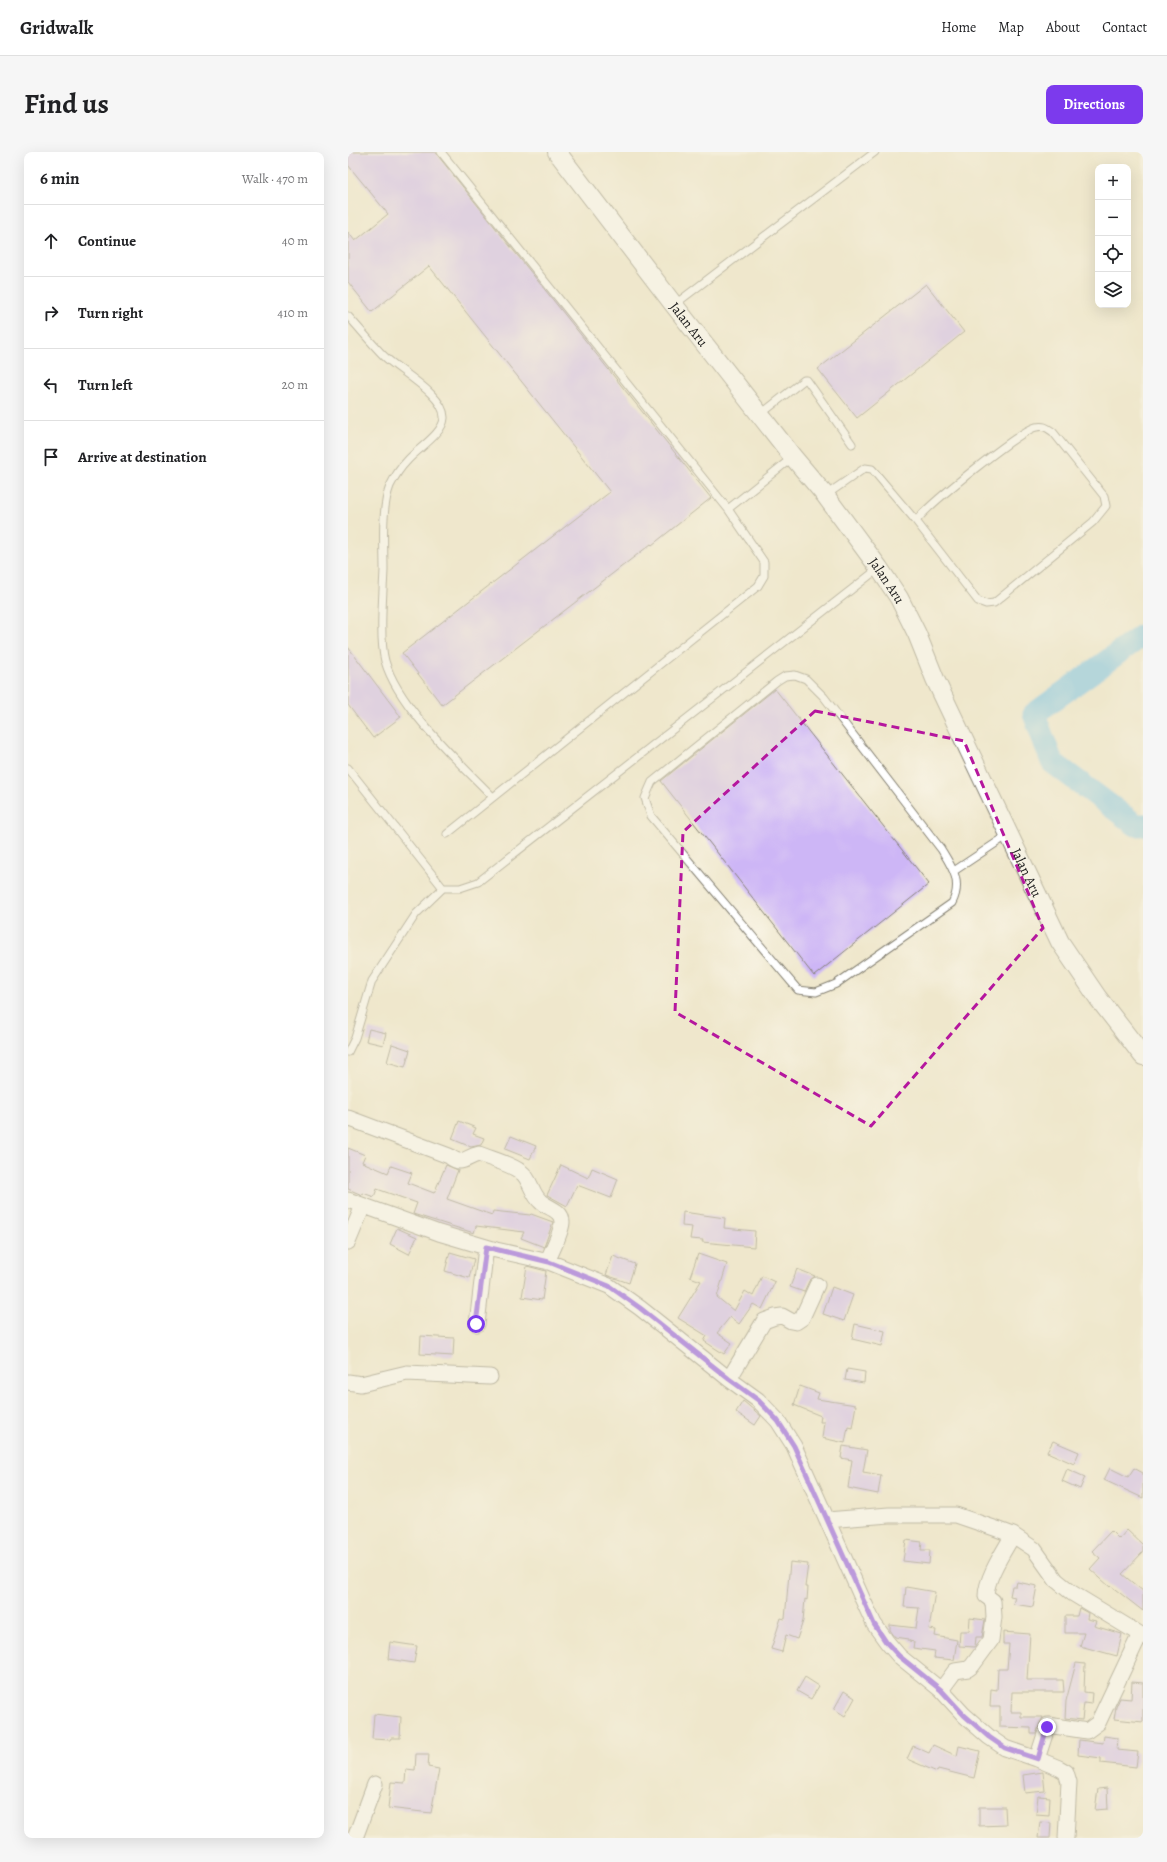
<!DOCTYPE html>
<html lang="en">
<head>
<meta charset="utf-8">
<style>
  body { margin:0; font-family:Alegreya,serif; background:#f6f6f6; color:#202124 }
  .controls { position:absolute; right:12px; top:12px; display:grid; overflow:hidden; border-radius:8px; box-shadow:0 4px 16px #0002 }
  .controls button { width:36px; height:36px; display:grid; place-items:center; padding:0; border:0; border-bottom:1px solid #e0e0e0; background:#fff; color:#202124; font:20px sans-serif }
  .stop { position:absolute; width:12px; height:12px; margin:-9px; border:3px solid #7c3aed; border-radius:50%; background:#fff }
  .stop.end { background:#7c3aed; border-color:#fff; box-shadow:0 1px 4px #0008 }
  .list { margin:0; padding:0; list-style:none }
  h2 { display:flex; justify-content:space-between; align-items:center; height:52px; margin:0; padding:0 16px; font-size:17px }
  h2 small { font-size:13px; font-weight:400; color:#757577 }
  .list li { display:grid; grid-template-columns:26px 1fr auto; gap:12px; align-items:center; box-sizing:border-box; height:72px; padding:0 16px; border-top:1px solid #e0e0e0 }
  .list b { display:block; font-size:15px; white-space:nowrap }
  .list em { font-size:13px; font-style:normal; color:#757577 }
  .icon { flex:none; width:22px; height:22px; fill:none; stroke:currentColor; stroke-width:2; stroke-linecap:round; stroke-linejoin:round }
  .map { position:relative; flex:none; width:795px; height:1686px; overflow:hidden; border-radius:8px }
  header { display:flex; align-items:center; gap:24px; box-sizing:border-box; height:56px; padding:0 20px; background:#fff; border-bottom:1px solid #e0e0e0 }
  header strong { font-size:19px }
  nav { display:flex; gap:22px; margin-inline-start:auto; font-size:14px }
  .intro { display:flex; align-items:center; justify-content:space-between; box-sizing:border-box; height:96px; padding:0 24px }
  h1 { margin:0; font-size:28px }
  .button { padding:10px 18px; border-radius:8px; background:#7c3aed; color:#fff; font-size:14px; font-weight:700 }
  main { display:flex; gap:24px; padding:0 24px }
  aside { flex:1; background:#fff; border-radius:8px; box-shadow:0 4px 16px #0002 }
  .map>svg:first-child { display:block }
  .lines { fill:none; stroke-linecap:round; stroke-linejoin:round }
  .river { stroke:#6fc1eb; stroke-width:23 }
  .building { fill:#cdb6f6 }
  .service-casing { stroke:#868274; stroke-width:9 }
  .minor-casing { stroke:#868274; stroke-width:17 }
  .tertiary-casing { stroke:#868274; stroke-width:20 }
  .service { stroke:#fff; stroke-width:7 }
  .minor { stroke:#fff; stroke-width:15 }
  .tertiary { stroke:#fff; stroke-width:18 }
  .route { stroke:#7c3aed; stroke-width:5 }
  .marked { fill:none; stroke:#b5179e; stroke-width:3; stroke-dasharray:8 5; stroke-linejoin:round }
  .labels { text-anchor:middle; stroke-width:3; stroke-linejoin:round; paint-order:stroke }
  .street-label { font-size:14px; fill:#1c1c1c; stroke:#fbf7ec }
</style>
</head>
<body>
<header>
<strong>Gridwalk</strong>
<nav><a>Home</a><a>Map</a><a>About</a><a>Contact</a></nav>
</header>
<div class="intro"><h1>Find us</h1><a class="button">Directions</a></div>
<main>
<aside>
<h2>6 min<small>Walk · 470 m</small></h2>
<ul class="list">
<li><svg class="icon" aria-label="ahead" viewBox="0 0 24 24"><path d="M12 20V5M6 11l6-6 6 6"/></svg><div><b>Continue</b></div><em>40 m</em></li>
<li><svg class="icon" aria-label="right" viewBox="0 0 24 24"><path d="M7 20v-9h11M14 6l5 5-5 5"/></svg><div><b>Turn right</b></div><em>410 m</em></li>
<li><svg class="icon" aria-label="left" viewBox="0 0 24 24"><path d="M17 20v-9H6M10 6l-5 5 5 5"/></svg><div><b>Turn left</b></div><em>20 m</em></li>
<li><svg class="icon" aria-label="arrive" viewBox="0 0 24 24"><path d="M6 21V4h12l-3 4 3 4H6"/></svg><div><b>Arrive at destination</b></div></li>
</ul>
</aside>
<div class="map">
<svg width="795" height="1686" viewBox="0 0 795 1686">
  <rect width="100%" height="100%" fill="#fbf7ec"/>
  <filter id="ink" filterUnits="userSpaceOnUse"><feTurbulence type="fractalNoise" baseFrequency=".025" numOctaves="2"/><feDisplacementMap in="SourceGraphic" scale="8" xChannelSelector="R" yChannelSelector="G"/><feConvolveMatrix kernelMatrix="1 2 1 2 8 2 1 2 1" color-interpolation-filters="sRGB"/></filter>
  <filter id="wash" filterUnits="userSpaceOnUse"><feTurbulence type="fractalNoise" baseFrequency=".012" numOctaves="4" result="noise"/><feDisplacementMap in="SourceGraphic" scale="16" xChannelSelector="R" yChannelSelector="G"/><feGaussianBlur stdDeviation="0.9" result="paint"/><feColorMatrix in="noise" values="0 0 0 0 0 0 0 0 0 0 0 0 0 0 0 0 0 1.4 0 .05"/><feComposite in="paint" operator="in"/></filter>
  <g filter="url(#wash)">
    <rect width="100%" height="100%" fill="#efe7cc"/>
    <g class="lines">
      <path class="river" d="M 795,483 L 686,562 L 704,610 L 788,673 L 795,673"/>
    </g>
    <g id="blocks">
      <path class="building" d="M 0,0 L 87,0 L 363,346 L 304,393 L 303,392 L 94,553 L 54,501 L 262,340 L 81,114 L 24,160 L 0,130 L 0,80 L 7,89 L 40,62 L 0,13 Z
        M 578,132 L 616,180 L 509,266 L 470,217 Z
        M 0,495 L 53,565 L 25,586 L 0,553 Z
        M 427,537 L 581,732 L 466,824 L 313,629 Z
        M 21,877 L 38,881 L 35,893 L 18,889 Z
        M 44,892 L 62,898 L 57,915 L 39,910 Z
        M 111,969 L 128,976 L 125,982 L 136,986 L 133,993 L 123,995 L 104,987 Z
        M 163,984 L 188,994 L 182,1007 L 157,997 Z
        M 0,996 L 17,1003 L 14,1010 L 40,1021 L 43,1014 L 64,1021 L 60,1031 L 86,1041 L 98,1013 L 110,1018 L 99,1047 L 144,1063 L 145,1059 L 182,1063 L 183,1062 L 205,1070 L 196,1095 L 173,1086 L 176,1080 L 128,1074 L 126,1081 L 65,1062 L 69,1051 L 29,1037 L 26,1045 L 15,1041 L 14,1043 L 0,1037 Z
        M 213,1013 L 240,1026 L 244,1016 L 270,1027 L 263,1046 L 229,1033 L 219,1054 L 201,1044 L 199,1043 Z
        M 335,1060 L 377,1066 L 376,1076 L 407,1079 L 406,1095 L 354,1090 L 355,1088 L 342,1087 L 344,1075 L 334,1074 Z
        M 49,1076 L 69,1085 L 61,1102 L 42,1092 Z
        M 102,1100 L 126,1107 L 121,1126 L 97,1119 Z
        M 350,1102 L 379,1112 L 369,1145 L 386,1159 L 397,1139 L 405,1144 L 414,1124 L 427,1130 L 414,1157 L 405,1152 L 391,1172 L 382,1165 L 369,1181 L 384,1191 L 376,1202 L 356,1189 L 359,1184 L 330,1166 L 353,1129 L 342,1125 Z
        M 265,1104 L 287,1112 L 281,1131 L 258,1123 Z
        M 179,1114 L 198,1119 L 194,1148 L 174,1145 Z
        M 449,1117 L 467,1124 L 461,1129 L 456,1140 L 442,1135 Z
        M 484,1135 L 505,1143 L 496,1169 L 475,1162 Z
        M 507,1172 L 537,1179 L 534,1194 L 504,1187 Z
        M 73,1184 L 106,1186 L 105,1204 L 72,1202 Z
        M 499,1217 L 517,1220 L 516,1231 L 497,1228 Z
        M 452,1234 L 471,1241 L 469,1247 L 508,1253 L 504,1276 L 500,1275 L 497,1291 L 474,1286 L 476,1270 L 472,1270 L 473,1264 L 446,1253 Z
        M 395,1249 L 413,1264 L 407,1273 L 388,1260 Z
        M 705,1289 L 731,1300 L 726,1312 L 699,1300 Z
        M 495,1294 L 519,1298 L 515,1320 L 533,1323 L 530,1342 L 500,1336 L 504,1308 L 493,1306 Z
        M 762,1316 L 780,1325 L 786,1316 L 795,1321 L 795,1346 L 756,1328 Z
        M 719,1317 L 737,1325 L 732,1337 L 714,1329 Z
        M 779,1378 L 795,1393 L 795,1400 L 774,1422 L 795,1439 L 795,1459 L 763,1434 L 762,1435 L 742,1417 L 752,1406 L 744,1399 L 763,1379 L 771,1387 Z
        M 558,1388 L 574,1390 L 573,1398 L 582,1398 L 581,1412 L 555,1409 Z
        M 442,1410 L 460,1412 L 457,1435 L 460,1435 L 459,1448 L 457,1447 L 455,1469 L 449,1487 L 438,1483 L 434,1500 L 423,1497 L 433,1466 L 437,1467 Z
        M 669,1430 L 689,1434 L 685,1455 L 665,1452 L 667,1445 L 662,1444 L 664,1434 L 668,1434 Z
        M 558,1435 L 587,1440 L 581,1477 L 588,1478 L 587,1484 L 609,1488 L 606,1508 L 586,1506 L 587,1499 L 565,1496 L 566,1490 L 561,1489 L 561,1487 L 547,1485 L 542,1478 L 542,1473 L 568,1476 L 571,1456 L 556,1455 Z
        M 731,1456 L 740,1461 L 739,1467 L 748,1469 L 746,1474 L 774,1482 L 769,1504 L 732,1494 L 736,1481 L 717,1481 L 717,1464 L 729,1464 Z
        M 622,1466 L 637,1468 L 634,1485 L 628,1485 L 627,1495 L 611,1494 L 612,1479 L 621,1479 Z
        M 655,1480 L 682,1482 L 679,1528 L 715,1528 L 716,1540 L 664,1540 L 663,1560 L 673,1560 L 673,1565 L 695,1565 L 688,1582 L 683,1582 L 683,1576 L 652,1575 L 652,1555 L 642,1555 L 643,1537 L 649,1538 L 650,1517 L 659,1517 L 661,1492 L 655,1492 Z
        M 42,1490 L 69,1494 L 66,1511 L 40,1507 Z
        M 728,1511 L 737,1512 L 736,1540 L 744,1541 L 743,1552 L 736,1551 L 734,1568 L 717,1566 L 718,1549 Z
        M 457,1525 L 471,1534 L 463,1547 L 449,1539 Z
        M 784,1530 L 795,1531 L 795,1570 L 766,1567 L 768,1555 L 772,1546 L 783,1547 Z
        M 496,1539 L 507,1546 L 497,1564 L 486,1557 Z
        M 26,1562 L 53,1565 L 52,1586 L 43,1586 L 42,1588 L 24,1587 Z
        M 756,1584 L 770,1586 L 769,1598 L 790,1600 L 788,1615 L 753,1611 L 753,1606 L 730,1603 L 731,1588 L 755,1591 Z
        M 585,1593 L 609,1604 L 611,1594 L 632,1599 L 626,1626 L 590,1617 L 589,1620 L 559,1607 L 565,1594 L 581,1601 Z
        M 68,1602 L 81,1602 L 80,1615 L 91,1617 L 83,1661 L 40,1656 L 43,1630 L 57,1631 L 58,1617 L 67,1618 Z
        M 695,1620 L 697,1639 L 677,1641 L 675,1623 Z
        M 759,1636 L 760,1657 L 747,1658 L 750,1637 Z
        M 690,1644 L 702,1645 L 701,1663 L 688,1662 Z
        M 631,1655 L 657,1655 L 658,1673 L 631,1674 Z
        M 692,1670 L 703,1671 L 702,1686 L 690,1686 Z"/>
    </g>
  </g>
  <g filter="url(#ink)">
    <use href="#blocks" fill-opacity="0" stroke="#868274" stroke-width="1"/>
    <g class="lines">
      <defs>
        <path id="service" d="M 93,0 L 380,357 L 416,410 L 416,424 L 410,434 L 99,682
          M 326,153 L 527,0
          M 0,164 C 12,177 24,192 36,204 C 51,219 97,243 96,266 C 95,282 69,297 59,309 C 53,315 46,326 42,334 C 33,357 36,393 36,418 C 35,443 31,486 37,509 C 50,555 112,611 145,645
          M 413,262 L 456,228 L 459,228 L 504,292
          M 478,343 L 517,316 L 524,317 L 568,369 C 581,352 671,279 688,275 C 696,273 699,276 705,280 L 756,344 L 758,354 L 745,370 L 646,451 L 638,452 L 630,449 L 568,369
          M 380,357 L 445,305
          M 447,523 L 458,527 L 476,545 L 593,697 C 604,715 615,730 604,751 L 488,832 L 468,840 L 450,838 L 303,664 L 297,646 L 304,630 L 429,529 L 437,524 Z
          M 0,616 L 95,736 L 112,736 L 130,730 L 531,416
          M 606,719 L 660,683
          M 0,900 L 7,886 L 24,829 L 68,762 L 95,736"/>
        <path id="minor" d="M 0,966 L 101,1004 C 115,1015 117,1005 131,1002 C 143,1007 163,1012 173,1020 C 183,1027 183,1042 193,1050 C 200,1056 214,1058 214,1070 C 214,1080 203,1100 199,1110
          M 0,1048 L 91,1081 L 148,1098 L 201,1110 L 261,1134 L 292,1156 L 381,1227 L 410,1248 L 430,1269 L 446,1294 L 514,1446 L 526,1472 L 539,1490 L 551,1504 L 593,1538 L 616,1563 L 641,1585 L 657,1596 L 689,1607 L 711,1616 L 718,1620 L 721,1630 L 718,1686
          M 0,1090 L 15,1054
          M 129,1172 L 138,1095
          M 381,1227 L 416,1169 L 427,1165 L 434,1164 L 443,1169 L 448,1170 L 454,1166 L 469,1133
          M 0,1230 L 13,1232 L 59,1221 L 142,1225
          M 479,1368 L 541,1363 L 608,1363 L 649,1377 L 665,1383 L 686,1397 L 708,1428 L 724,1441 L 795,1484
          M 593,1538 L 607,1519 L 620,1517 L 624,1514 L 643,1488 L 646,1465 L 645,1449 L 638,1444 C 638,1426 656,1399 665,1383
          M 689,1607 L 700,1573 L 739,1579 L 750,1571 L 792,1482
          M 7,1686 L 27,1632"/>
        <g id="tertiary">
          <path id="s1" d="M 209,0 L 326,153 L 445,305 L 477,343 L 531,416 L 551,446 L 569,482 L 587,527 L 712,790 L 750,846 L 795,904"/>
        </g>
      </defs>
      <use href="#service" class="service-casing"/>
      <use href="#minor" class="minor-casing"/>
      <use href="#tertiary" class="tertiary-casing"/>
      <use href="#service" class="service"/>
      <use href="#minor" class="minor"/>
      <use href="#tertiary" class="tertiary"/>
    </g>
  </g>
  <g class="lines" filter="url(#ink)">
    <path class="route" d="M 128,1172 L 138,1095 L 201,1110 L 261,1134 L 292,1156 L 381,1227 L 410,1248 L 430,1269 L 446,1294 L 526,1472 L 538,1490 L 551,1504 L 593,1538 L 616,1563 L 641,1585 L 657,1596 L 690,1607 L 699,1575"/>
  </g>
  <path d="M0 0H795V1686H0ZM 467,559 L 616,589 L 695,776 L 523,974 L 327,860 L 335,680 Z" fill="#efe7cc" fill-opacity=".55" fill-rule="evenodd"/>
  <path class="marked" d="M 467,559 L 616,589 L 695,776 L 523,974 L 327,860 L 335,680 Z"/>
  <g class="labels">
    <g class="street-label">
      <text dy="5" stroke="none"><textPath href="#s1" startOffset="217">Jalan Aru</textPath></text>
      <text dy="5" stroke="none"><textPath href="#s1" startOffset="541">Jalan Aru</textPath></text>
      <text dy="5" stroke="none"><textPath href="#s1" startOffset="865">Jalan Aru</textPath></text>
    </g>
  </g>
</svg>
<div class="controls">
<button>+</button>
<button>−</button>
<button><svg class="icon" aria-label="locate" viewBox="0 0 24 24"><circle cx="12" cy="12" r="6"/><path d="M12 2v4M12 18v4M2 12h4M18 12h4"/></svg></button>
<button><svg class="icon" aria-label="layers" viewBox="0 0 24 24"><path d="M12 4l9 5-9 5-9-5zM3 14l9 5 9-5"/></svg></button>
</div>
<div class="stop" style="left:128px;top:1172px"></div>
<div class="stop end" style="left:699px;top:1575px"></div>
</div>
</main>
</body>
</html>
